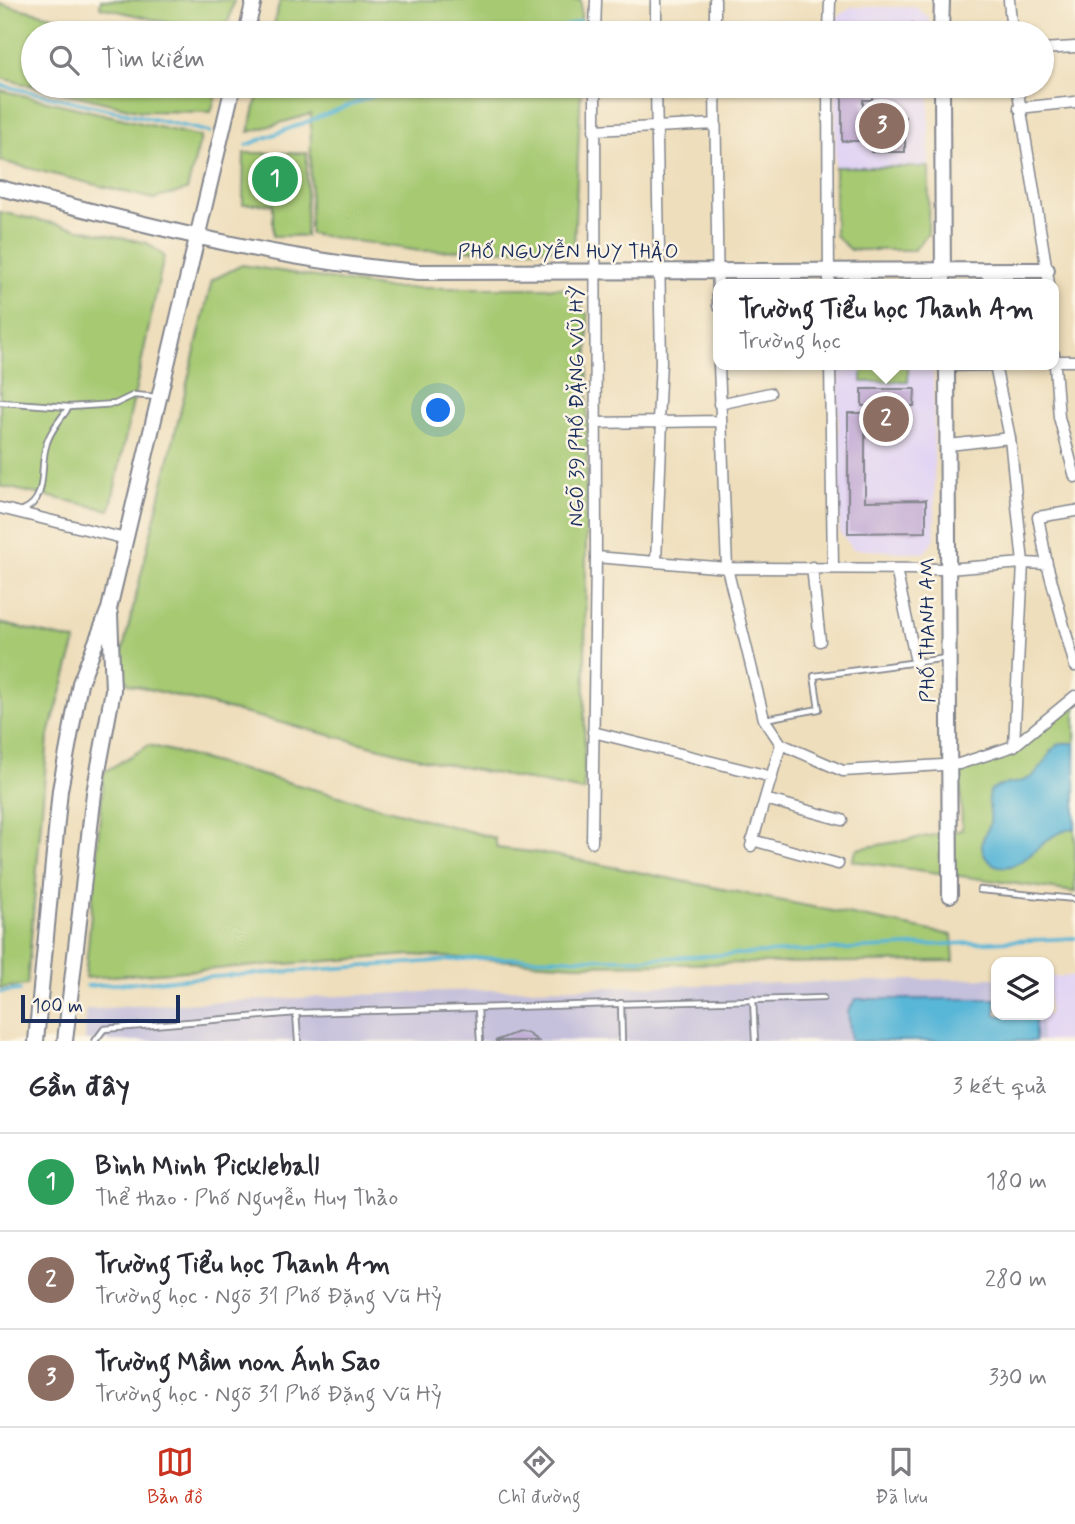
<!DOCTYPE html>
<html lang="vi">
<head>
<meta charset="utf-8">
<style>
  body { margin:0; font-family:Mynerve,sans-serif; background:#f7f7f7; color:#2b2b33 }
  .controls { position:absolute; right:21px; bottom:21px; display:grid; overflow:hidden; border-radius:14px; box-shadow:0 2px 5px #0004 }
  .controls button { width:63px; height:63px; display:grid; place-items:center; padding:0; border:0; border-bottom:2px solid #e1e1e2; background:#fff; color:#2b2b33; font:35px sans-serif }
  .scale { position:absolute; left:21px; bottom:18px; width:159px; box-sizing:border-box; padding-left:7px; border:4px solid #1b2f5e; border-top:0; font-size:19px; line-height:24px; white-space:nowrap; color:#1b2f5e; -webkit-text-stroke:5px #fcf5e5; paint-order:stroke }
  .you { position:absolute; left:439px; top:411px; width:24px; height:24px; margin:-18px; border:5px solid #fff; border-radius:50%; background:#1a73e8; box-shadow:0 0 0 10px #1a73e833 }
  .badge { display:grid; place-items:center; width:46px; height:46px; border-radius:50%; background:#c8321e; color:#fff; font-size:23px; font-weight:700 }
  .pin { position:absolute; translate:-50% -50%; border:4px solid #fff; box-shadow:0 2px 7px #0006 }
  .popup { position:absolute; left:713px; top:279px; width:346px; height:91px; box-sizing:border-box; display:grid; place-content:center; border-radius:14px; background:#fff; filter:drop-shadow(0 2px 5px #0005); font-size:23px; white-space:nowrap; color:#7c7c81 }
  .popup b { font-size:26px; color:#2b2b33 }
  .popup::after { content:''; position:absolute; left:50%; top:100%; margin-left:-14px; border:14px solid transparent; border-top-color:#fff }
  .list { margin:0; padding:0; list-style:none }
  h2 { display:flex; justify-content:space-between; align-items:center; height:91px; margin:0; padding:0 28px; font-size:30px }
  h2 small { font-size:23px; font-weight:400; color:#7c7c81 }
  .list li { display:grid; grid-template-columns:46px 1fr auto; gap:21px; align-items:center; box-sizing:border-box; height:98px; padding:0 28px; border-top:2px solid #e1e1e2 }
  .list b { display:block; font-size:26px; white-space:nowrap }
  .list p { margin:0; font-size:23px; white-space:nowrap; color:#7c7c81 }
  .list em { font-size:23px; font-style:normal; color:#7c7c81 }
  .icon { flex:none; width:38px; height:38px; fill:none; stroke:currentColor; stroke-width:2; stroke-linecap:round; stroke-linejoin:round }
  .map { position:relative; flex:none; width:1075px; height:1041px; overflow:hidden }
  .search { position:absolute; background:#fff; box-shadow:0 2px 5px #0004; left:21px; right:21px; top:21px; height:77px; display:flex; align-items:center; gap:18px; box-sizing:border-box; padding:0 24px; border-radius:38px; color:#7c7c81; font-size:26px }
  .sheet { height:385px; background:#fff }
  nav { display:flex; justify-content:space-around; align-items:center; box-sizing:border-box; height:98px; border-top:2px solid #e1e1e2; background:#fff; font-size:19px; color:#7c7c81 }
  nav a { display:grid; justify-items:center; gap:4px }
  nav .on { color:#c8321e }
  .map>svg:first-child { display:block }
  .built { fill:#e1d4f4 }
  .industrial { fill:#c5c0db }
  .green { fill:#a6c972; stroke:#607c68; stroke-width:2 }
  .water { fill:#59b6d7; stroke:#3a729a; stroke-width:2 }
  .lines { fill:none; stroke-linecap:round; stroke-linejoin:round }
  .stream { stroke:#59b6d7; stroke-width:3.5 }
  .building { fill:#c4add6 }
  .lane-casing { stroke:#84868d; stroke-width:8 }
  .street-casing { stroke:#84868d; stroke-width:13 }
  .secondary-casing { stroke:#84868d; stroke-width:18 }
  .lane { stroke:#fff; stroke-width:4.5 }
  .street { stroke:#fff; stroke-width:10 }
  .secondary { stroke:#fff; stroke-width:14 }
  .labels { text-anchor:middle; stroke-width:5; stroke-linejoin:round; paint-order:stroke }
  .street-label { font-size:21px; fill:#1b2f5e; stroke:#fcf5e5 }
</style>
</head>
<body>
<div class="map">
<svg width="1075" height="1041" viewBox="0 0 1075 1041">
  <rect width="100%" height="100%" fill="#fcf5e5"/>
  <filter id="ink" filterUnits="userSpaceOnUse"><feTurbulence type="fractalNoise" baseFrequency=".0143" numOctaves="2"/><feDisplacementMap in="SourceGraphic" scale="14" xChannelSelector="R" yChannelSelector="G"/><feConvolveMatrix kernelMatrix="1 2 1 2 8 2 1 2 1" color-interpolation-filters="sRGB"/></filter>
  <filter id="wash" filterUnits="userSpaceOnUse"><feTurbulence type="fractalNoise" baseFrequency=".00686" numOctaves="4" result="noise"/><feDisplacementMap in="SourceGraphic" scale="28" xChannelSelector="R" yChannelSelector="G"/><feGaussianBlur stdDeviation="1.57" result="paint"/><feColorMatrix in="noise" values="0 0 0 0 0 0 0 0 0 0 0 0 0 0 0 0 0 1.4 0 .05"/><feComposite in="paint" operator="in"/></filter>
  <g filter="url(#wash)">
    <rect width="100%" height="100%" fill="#eedebc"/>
    <path class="built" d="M 851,7 L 915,7 L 929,17 L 929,33 L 836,33 L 836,18 Z
      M 836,86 L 929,86 L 929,167 L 835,167 Z
      M 838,365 L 933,365 L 935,539 L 924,553 L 853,549 L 840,533 Z
      M 1075,976 L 1075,1041 L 1042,1041 L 1041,1015 L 1049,1015 L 1049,977 Z"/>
    <path class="industrial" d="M 996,978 L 996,1015 L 1041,1015 L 1042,1041 L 85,1041 L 86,1010 L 133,1006 L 446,991 Z"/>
    <path class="green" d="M 101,0 L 234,0 L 229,20 L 212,33 L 100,7 Z
      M 280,0 L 581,0 L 581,33 L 272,33 Z
      M 0,4 L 127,33 L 33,33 L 33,86 L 0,78 Z
      M 34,86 L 219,86 L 211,112 L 142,111 Z
      M 260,86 L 581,86 L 574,248 L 420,251 L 310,234 L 311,114 L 249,132 Z
      M 0,90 L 201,137 L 187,190 L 153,199 L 0,161 Z
      M 244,153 L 307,153 L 306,236 L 273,236 L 273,204 L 243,204 Z
      M 835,167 L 929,167 L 928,234 L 914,250 L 850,250 L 835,235 Z
      M 0,212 L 147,243 L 164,256 L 110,510 L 0,486 Z
      M 242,265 L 385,288 L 565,288 L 588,315 L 584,791 L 436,762 L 129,684 L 118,670 L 212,280 Z
      M 862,365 L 908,365 L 908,381 L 862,382 Z
      M 0,623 L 76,641 L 48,738 L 27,985 L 0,988 Z
      M 1075,702 L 1075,892 L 852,861 L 857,849 L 962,830 L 960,771 L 1021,747 Z
      M 149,745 L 495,838 L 497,848 L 548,854 L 952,935 L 954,961 L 578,965 L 412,955 L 85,978 L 104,772 Z"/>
    <path class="water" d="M 1060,743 L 1075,743 L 1075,828 C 1042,835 1039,853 1016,864 C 999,872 981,861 982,843 C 983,835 989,830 990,823 C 992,812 986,803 990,791 C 1002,781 1018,786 1031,777 C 1045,768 1047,752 1060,743 Z
      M 856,999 L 996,999 L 996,1015 L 1035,1015 L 1035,1041 L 851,1041 L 848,1011 Z"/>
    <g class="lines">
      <path class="stream" d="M 545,33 L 581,21
        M 0,85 L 210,132
        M 247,145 L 399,86
        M 87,986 L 480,958 L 640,959 L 1075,938
        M 0,992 L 20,990"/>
    </g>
    <g id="blocks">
      <path class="building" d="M 847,24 L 912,24 L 912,33 L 847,33 Z
        M 842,86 L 873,86 L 872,100 L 863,100 L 863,117 L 905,117 L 905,152 L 871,152 L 871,141 L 842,141 Z
        M 862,389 L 915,389 L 914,406 L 862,406 Z
        M 848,413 L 865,413 L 865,501 L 926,500 L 926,532 L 848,533 Z
        M 518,1032 L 527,1033 L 538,1041 L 495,1041 Z"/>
    </g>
  </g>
  <g filter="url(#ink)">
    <use href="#blocks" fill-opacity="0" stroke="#84868d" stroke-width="2"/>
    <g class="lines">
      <defs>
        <path id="lane" d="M 0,402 L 69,407 L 115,404 L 134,395 L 157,397
          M 23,510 C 49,499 39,468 46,446 C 49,432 61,419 69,407
          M 765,719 L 819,709 L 814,676 L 947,658
          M 980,890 L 1075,899
          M 753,999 L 755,1041
          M 621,1003 L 622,1041
          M 478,1009 L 480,1041
          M 296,1013 L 298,1041
          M 95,1041 L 104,1029 L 296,1013 L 823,998"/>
        <path id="street" d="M 656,0 L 656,33
          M 715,0 L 715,33
          M 1009,0 L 1012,33
          M 595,33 L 596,0
          M 829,33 L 830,0
          M 1042,49 L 1075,47
          M 656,86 L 661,362 L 658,421
          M 715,86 L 718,306
          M 828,86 L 829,284
          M 1017,86 L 1049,284
          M 1019,108 L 1075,102
          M 594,130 L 716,124
          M 988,271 L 989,284
          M 1054,354 L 1059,417 L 1075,477
          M 1055,361 L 1075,361
          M 719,365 L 727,568 L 764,719 L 781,744
          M 830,365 L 833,567
          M 995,365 L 1010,438 L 1023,563 L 1014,746
          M 947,366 L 993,365
          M 719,404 L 770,393
          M 595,423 L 719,421
          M 949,445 L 1010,438
          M 0,508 L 126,539
          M 1075,511 L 1038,517 L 1047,564 L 1075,666
          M 596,557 L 727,568 L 948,569 L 1023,563 L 1047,564
          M 656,561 L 662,422
          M 812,567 L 820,641
          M 896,569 L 916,662
          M 593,732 L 772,777
          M 781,744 L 843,771 L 959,764 L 1014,746 L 1075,696
          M 765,799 L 842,820
          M 752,840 L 838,864
          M 592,842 L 596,557 L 595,86
          M 751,846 L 781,744"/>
        <path id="secondary" d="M 246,33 L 254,0
          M 941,33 L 942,0
          M 942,86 L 943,284
          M 0,188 C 139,223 276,261 419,272 L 1047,270
          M 947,365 L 950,895
          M 36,1041 L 60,790 L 80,683 L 109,609 L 233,86
          M 65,1041 L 94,793 L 113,690 L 110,614"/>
      </defs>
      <use href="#lane" class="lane-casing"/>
      <use href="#street" class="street-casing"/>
      <use href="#secondary" class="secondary-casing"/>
      <use href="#lane" class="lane"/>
      <use href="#street" class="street"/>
      <use href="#secondary" class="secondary"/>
    </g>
  </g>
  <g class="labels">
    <g class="street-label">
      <text x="568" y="258">PHỐ NGUYỄN HUY THẢO</text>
      <text transform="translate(576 406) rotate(-90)" y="7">NGÕ 39 PHỐ ĐẶNG VŨ HỶ</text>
      <text transform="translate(927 630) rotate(-90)" y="7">PHỐ THANH AM</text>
    </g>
  </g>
</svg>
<div class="controls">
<button><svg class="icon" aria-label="layers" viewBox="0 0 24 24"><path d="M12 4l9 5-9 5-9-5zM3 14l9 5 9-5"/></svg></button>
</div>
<div class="scale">100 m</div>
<div class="you"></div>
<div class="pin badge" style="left:275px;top:179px;background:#2e9e5b">1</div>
<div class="pin badge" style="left:886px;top:419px;background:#8d6e63">2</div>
<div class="popup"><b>Trường Tiểu học Thanh Am</b>Trường học</div>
<div class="pin badge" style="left:882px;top:126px;background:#8d6e63">3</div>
<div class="search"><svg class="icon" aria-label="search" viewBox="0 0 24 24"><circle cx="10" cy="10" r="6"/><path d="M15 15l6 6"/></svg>Tìm kiếm</div>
</div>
<section class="sheet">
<h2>Gần đây<small>3 kết quả</small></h2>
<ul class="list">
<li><span class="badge" style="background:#2e9e5b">1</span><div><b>Bình Minh Pickleball</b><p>Thể thao · Phố Nguyễn Huy Thảo</p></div><em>180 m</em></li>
<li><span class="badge" style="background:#8d6e63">2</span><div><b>Trường Tiểu học Thanh Am</b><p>Trường học · Ngõ 31 Phố Đặng Vũ Hỷ</p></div><em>280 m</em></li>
<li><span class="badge" style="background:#8d6e63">3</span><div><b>Trường Mầm non Ánh Sao</b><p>Trường học · Ngõ 31 Phố Đặng Vũ Hỷ</p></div><em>330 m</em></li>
</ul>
</section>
<nav>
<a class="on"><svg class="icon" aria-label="map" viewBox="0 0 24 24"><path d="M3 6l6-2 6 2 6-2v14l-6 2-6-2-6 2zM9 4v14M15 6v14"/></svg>Bản đồ</a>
<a><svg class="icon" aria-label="directions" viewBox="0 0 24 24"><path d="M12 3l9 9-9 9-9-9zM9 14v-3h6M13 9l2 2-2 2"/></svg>Chỉ đường</a>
<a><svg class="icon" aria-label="saved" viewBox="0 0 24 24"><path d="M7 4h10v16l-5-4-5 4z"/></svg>Đã lưu</a>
</nav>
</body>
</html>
